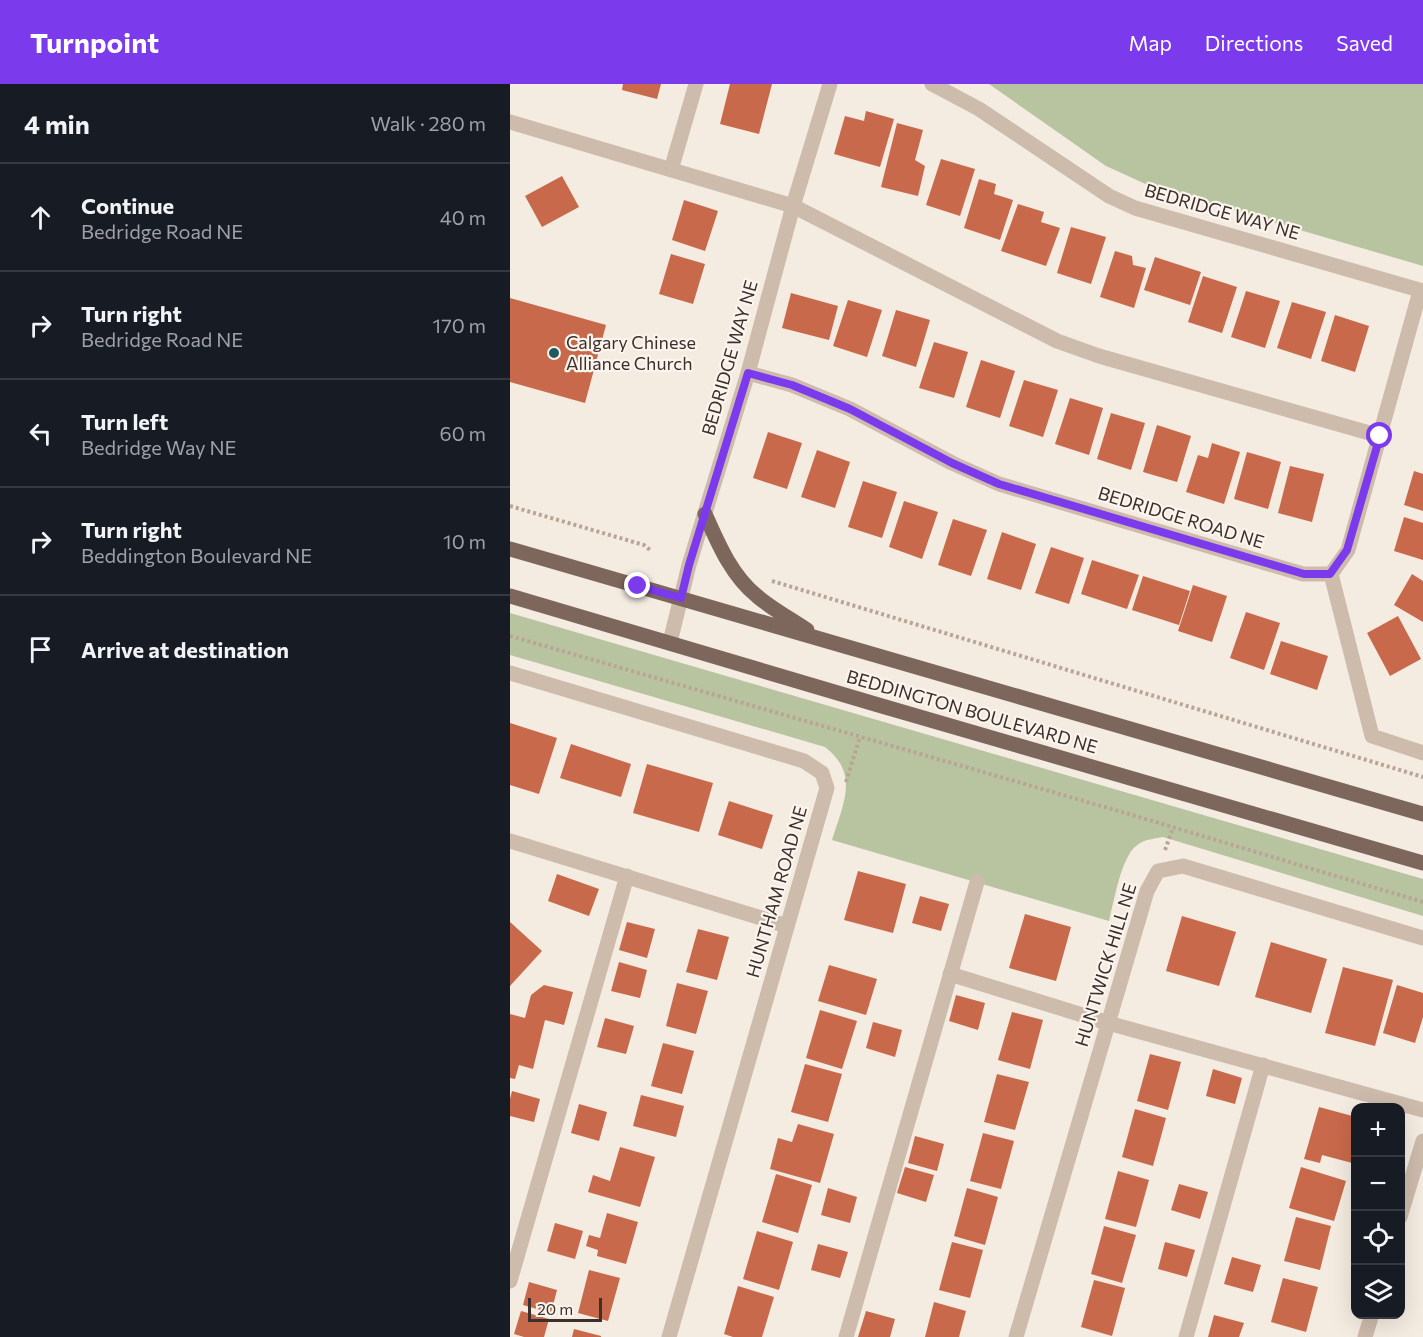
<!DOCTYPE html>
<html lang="en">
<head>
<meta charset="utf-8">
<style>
  body { margin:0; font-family:Commissioner,sans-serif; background:#242831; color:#f1f3f6 }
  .controls { position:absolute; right:18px; bottom:18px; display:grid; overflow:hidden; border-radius:12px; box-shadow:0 6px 24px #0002 }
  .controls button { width:54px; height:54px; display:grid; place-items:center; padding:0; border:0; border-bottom:2px solid #363941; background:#171b24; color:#f1f3f6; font:30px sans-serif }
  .scale { position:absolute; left:18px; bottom:15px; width:74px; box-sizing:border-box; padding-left:6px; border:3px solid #3b302b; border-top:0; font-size:16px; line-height:21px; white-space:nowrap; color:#3b302b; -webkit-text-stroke:4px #fbf5ee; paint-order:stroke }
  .stop { position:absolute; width:18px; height:18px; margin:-14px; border:4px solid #7c3aed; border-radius:50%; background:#fff }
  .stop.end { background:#7c3aed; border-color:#fff; box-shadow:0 2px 6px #0008 }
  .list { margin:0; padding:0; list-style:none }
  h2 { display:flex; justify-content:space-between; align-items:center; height:78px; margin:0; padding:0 24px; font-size:26px }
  h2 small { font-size:20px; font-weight:400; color:#9ea1a6 }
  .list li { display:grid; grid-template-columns:39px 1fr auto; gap:18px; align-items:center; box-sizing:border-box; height:108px; padding:0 24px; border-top:2px solid #363941 }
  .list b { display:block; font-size:22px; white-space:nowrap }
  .list p { margin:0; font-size:20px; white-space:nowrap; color:#9ea1a6 }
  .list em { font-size:20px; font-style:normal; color:#9ea1a6 }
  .icon { flex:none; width:33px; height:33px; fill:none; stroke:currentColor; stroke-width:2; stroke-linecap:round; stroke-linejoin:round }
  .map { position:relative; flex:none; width:913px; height:1253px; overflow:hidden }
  header { display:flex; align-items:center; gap:36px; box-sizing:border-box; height:84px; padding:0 30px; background:#7c3aed; color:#fff }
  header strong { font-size:28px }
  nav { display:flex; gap:33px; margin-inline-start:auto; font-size:21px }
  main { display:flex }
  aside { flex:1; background:#171b24 }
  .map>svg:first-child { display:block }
  .green { fill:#b8c4a0 }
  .building { fill:#c8694b }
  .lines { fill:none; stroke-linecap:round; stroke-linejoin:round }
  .path { stroke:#b9a596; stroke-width:4; stroke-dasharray:3 3; stroke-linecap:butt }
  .minor { stroke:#cdbbac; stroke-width:15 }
  .major { stroke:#7d675c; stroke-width:15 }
  .route { stroke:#7c3aed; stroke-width:8 }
  .poi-dot { fill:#1f5a5e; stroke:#fbf5ee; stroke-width:2 }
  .labels { text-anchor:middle; stroke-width:4.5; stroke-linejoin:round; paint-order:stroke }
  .street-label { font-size:18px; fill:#3b302b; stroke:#fbf5ee }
  .poi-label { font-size:18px; fill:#3b302b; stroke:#fbf5ee; text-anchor:start }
</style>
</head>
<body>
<header>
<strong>Turnpoint</strong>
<nav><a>Map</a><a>Directions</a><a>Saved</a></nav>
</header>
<main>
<aside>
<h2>4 min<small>Walk · 280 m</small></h2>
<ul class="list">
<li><svg class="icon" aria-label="ahead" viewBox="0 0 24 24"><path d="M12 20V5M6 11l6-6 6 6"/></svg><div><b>Continue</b><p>Bedridge Road NE</p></div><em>40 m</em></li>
<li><svg class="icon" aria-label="right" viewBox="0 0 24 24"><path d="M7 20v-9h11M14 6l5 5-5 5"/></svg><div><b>Turn right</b><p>Bedridge Road NE</p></div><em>170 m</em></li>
<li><svg class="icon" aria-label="left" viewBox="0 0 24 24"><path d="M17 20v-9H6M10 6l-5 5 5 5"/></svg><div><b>Turn left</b><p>Bedridge Way NE</p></div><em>60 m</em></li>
<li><svg class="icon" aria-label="right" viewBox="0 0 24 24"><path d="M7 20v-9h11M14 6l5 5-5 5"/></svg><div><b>Turn right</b><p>Beddington Boulevard NE</p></div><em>10 m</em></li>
<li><svg class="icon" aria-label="arrive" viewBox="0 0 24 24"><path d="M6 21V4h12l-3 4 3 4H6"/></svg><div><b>Arrive at destination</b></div></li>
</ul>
</aside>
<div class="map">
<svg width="913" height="1253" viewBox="0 0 913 1253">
  <rect width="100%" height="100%" fill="#f4ebe1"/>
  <path class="green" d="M 479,0 L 913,0 L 913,182 L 640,102 L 596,82 Z
    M 0,529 L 913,795 L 913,832 L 653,753 C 643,755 634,755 626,762 C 611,774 604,817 599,837 L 322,756 C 333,720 350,690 315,663 L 0,571 Z"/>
  <path class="building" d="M 113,0 L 151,0 L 147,15 L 112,6 Z
    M 220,0 L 262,0 L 249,50 L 210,40 Z
    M 356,27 L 384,35 L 370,83 L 324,70 L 335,32 L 354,37 Z
    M 387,39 L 413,46 L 405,76 L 415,82 L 408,112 L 371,103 Z
    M 431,75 L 465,85 L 450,132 L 416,121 Z
    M 52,92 L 69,123 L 32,143 L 15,112 Z
    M 469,95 L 486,100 L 484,110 L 503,116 L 490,156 L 454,144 Z
    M 174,116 L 208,127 L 195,167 L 162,156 Z
    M 508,120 L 534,128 L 531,138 L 550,144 L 536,182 L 491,167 Z
    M 561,143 L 596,153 L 581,200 L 547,189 Z
    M 605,167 L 622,172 L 623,181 L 636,184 L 624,224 L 590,213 Z
    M 161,170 L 195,180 L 183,220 L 149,210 Z
    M 645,173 L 691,188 L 680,221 L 634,206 Z
    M 693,192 L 727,203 L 712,249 L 678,238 Z
    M 736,207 L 770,217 L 755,264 L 721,253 Z
    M 281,209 L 328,222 L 319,256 L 272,244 Z
    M 0,214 L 96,241 L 75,319 L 0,298 Z
    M 338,216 L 372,226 L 357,273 L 323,262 Z
    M 782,218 L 816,228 L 801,275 L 767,264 Z
    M 386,226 L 420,236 L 406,283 L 372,272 Z
    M 825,231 L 859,242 L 845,288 L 811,277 Z
    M 424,258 L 458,268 L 444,314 L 409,304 Z
    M 471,276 L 505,287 L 490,334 L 456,323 Z
    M 514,296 L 548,306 L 533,353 L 499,342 Z
    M 560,314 L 593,324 L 579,371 L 545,360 Z
    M 601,329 L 635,339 L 621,386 L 587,375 Z
    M 647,341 L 681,352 L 667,398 L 633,388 Z
    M 258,348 L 292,359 L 277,405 L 243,394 Z
    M 702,359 L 730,368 L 714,420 L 676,408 L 688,371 L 698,374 Z
    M 307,366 L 340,378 L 325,424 L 291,413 Z
    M 737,368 L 771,378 L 758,425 L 724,415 Z
    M 780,382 L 814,390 L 802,438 L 768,429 Z
    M 904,387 L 913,390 L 913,427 L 894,421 Z
    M 353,397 L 387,408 L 372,454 L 338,443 Z
    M 394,417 L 428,428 L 412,475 L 379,463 Z
    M 894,433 L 913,439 L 913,476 L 884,467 Z
    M 443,435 L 477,446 L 461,492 L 428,481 Z
    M 492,448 L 526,460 L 511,506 L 477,495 Z
    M 541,463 L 574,474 L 559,520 L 525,509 Z
    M 582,476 L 629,491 L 617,525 L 571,510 Z
    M 902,490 L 913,497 L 913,538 L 884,521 Z
    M 633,492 L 680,507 L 669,541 L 622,526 Z
    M 683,501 L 717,512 L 702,558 L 668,547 Z
    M 736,528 L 770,539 L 754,586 L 720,574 Z
    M 888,532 L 911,575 L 880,592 L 857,549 Z
    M 771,557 L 818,572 L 807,606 L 760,590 Z
    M 0,639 L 47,654 L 29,710 L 0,701 Z
    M 61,660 L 121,680 L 111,713 L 50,694 Z
    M 137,680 L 203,699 L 189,748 L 123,729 Z
    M 219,717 L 263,731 L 252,765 L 208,751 Z
    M 348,787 L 396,800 L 383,849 L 334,836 Z
    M 47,790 L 89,805 L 79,832 L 38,817 Z
    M 410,812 L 439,820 L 431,847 L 402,839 Z
    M 515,830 L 561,843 L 546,897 L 499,884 Z
    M 672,832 L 726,848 L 709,902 L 656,887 Z
    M 0,838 L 32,867 L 0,902 Z
    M 117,838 L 145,845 L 137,874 L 109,866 Z
    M 188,845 L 219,853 L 207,896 L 176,888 Z
    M 761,858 L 817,875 L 801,929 L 745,913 Z
    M 109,878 L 137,886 L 130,914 L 101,907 Z
    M 319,881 L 367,895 L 356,931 L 308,917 Z
    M 833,883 L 883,896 L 865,962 L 815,949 Z
    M 167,899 L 198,907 L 186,950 L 156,942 Z
    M 34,901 L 63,908 L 54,941 L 35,936 L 23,985 L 9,981 L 5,995 L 0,994 L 0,930 L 15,934 L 21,911 Z
    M 887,901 L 913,909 L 913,933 L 905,959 L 873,949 Z
    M 446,911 L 475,919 L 468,946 L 439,937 Z
    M 310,926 L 347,937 L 332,985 L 296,974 Z
    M 502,928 L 533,936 L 520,985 L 488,976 Z
    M 95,934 L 124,942 L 116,970 L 87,963 Z
    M 363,938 L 392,946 L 385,973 L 356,964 Z
    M 153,959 L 184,967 L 172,1010 L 141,1002 Z
    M 640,970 L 671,978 L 658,1026 L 627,1017 Z
    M 295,980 L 332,990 L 318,1038 L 281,1028 Z
    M 703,985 L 732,994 L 725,1020 L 696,1012 Z
    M 487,990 L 519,998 L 505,1046 L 474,1038 Z
    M 2,1007 L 30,1015 L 24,1038 L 0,1032 L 0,1015 Z
    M 131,1011 L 174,1022 L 166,1053 L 123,1042 Z
    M 69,1020 L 97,1028 L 89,1057 L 61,1049 Z
    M 809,1023 L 846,1033 L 846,1080 L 812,1071 L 810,1079 L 794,1075 Z
    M 625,1025 L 656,1034 L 643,1082 L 612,1073 Z
    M 288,1040 L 324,1050 L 310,1099 L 260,1085 L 268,1054 L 282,1058 Z
    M 473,1049 L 504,1057 L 491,1105 L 460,1097 Z
    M 405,1052 L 434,1060 L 427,1087 L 398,1079 Z
    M 110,1063 L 145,1073 L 130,1123 L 78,1108 L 83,1091 L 100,1097 Z
    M 395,1083 L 424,1091 L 416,1118 L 387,1109 Z
    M 791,1083 L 836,1097 L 824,1137 L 779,1124 Z
    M 608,1087 L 639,1096 L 626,1143 L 595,1135 Z
    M 266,1090 L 302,1101 L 288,1149 L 252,1138 Z
    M 669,1100 L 698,1108 L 690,1135 L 661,1126 Z
    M 318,1104 L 347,1113 L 340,1139 L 311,1131 Z
    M 457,1104 L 488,1113 L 475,1161 L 444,1152 Z
    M 97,1129 L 128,1138 L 116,1180 L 87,1172 L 88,1166 L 76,1162 L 79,1151 L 90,1154 Z
    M 786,1133 L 821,1142 L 810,1186 L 774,1177 Z
    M 45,1139 L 73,1147 L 65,1175 L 37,1167 Z
    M 594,1142 L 626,1151 L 612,1199 L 581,1190 Z
    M 247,1147 L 283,1158 L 269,1206 L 233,1195 Z
    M 442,1158 L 473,1166 L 460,1214 L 429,1206 Z
    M 655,1158 L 685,1166 L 677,1193 L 648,1185 Z
    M 308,1160 L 338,1168 L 330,1194 L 301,1186 Z
    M 722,1173 L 751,1181 L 743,1208 L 714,1200 Z
    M 79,1186 L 110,1194 L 98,1237 L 68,1229 Z
    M 773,1194 L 808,1203 L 796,1248 L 761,1238 Z
    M 584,1196 L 615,1204 L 602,1252 L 571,1243 Z
    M 19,1198 L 47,1206 L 41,1229 L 13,1221 Z
    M 228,1202 L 264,1213 L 252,1253 L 223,1253 L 214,1250 Z
    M 424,1218 L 456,1227 L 449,1253 L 415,1253 Z
    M 11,1227 L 39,1235 L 34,1253 L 14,1253 L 4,1250 Z
    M 356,1227 L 385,1235 L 380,1253 L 348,1253 Z
    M 704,1231 L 734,1239 L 729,1253 L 698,1253 Z
    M 64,1245 L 91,1252 L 91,1253 L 62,1253 Z"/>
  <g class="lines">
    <path class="path" d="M 0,422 L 134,461 L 140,466
      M 262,497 L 913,693
      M 0,552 L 619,730 L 913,818
      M 336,698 L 350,653
      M 655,766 L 663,744"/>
    <path class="minor" d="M 422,0 L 469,25 L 599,112 L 625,124 L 913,207
      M 0,38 L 283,122 L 547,257 L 589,272 L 870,352
      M 161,86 L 186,0
      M 238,289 L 282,301 L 340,325 L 442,379 L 489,400 L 793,490 L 821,490 L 838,466 L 910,207
      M 821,490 L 862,652 L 913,669
      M 160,558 L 179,481 L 238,289 L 283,122 L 320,0
      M 0,589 L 294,677 L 312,689 L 317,704 L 159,1253
      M 0,757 L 277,842
      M 440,890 L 598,939 L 913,1026
      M 890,1133 L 913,1057
      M 0,1197 L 117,792
      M 336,1253 L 467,798
      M 506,1253 L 637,807 L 648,787 L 673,782 L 913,854
      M 676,1253 L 753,981
      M 855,1253 L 862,1230"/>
    <path class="major" d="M 195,430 C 208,459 221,491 247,512 C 262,525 281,535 297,546
      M 0,465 L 913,730
      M 0,512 L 365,620 L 913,779"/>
  </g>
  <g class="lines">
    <path class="route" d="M 128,502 L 171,514 L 179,481 L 238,289 L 282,301 L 340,325 L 442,379 L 489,400 L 794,490 L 820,490 L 837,466 L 870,352"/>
  </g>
  <circle class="poi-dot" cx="44" cy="269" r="6"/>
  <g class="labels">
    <g class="street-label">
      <text transform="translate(712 128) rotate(16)" y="6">BEDRIDGE WAY NE</text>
      <text transform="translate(220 274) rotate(-74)" y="6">BEDRIDGE WAY NE</text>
      <text transform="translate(671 434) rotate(17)" y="6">BEDRIDGE ROAD NE</text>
      <text transform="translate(462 628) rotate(16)" y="6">BEDDINGTON BOULEVARD NE</text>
      <text transform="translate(267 808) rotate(-74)" y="6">HUNTHAM ROAD NE</text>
      <text transform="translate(596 881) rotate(-73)" y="6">HUNTWICK HILL NE</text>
    </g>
    <g class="poi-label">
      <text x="56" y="265">Calgary Chinese<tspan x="56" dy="21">Alliance Church</tspan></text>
    </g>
  </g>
</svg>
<div class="controls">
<button>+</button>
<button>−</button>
<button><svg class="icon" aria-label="locate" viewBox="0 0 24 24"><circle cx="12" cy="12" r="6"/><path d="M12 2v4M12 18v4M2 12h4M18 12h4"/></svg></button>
<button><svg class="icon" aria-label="layers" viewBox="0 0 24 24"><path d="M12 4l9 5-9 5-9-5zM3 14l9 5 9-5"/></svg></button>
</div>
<div class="scale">20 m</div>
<div class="stop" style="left:870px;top:352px"></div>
<div class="stop end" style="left:128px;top:502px"></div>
</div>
</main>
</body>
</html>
